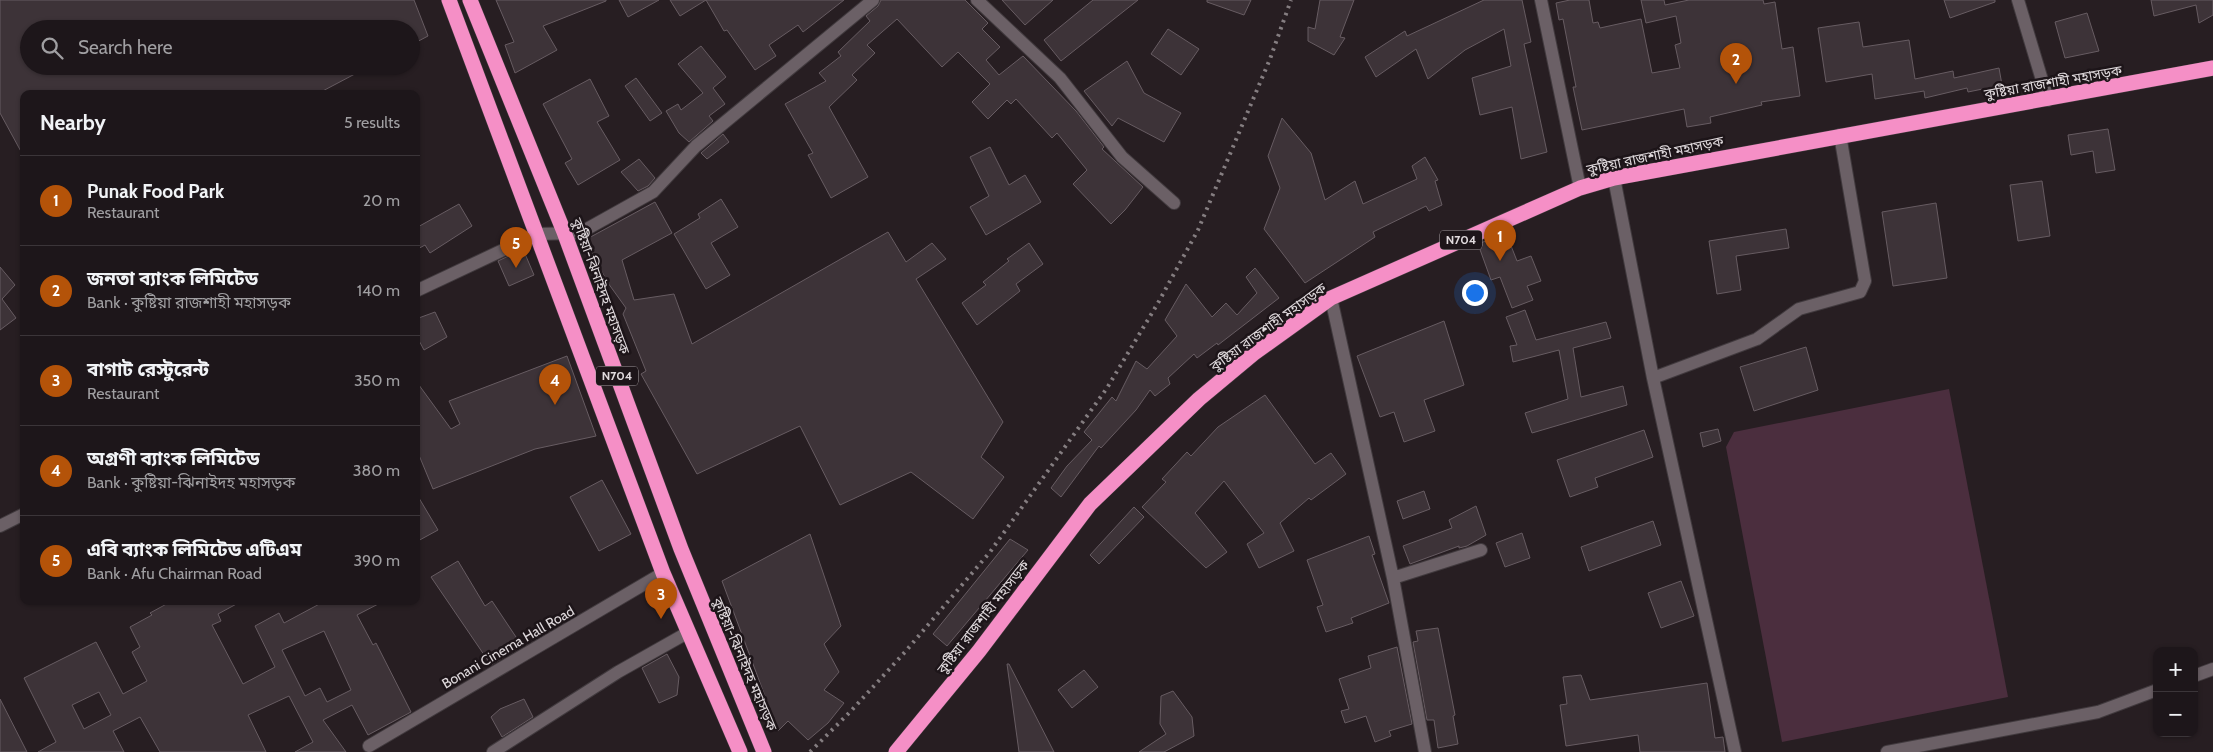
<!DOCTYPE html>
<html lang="en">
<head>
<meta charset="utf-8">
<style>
  body { margin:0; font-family:Cabin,"Noto Sans Bengali",sans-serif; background:#251f23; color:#f1f3f6 }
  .controls { position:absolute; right:15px; bottom:15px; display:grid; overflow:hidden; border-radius:10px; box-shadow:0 1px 4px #0004 }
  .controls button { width:45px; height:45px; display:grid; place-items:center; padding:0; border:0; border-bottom:1px solid #3b3539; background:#1d161a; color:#f1f3f6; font:25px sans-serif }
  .you { position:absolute; left:1474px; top:292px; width:18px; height:18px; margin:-12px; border:4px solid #fff; border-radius:50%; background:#1a73e8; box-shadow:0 0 0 8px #1a73e833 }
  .badge { display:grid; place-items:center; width:32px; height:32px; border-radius:50%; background:#b45309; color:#fff; font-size:16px; font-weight:700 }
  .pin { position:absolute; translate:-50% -41px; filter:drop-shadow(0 1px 2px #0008) }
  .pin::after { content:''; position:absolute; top:26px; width:18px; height:15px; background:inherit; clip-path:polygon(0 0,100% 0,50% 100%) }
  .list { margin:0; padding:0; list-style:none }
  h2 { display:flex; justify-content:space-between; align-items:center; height:65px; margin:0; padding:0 20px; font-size:21px }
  h2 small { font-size:16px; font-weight:400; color:#a09fa2 }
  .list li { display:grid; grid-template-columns:32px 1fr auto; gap:15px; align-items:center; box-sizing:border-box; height:90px; padding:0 20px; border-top:1px solid #3b3539 }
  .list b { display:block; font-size:19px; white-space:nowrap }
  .list p { margin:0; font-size:16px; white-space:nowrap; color:#a09fa2 }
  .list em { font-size:16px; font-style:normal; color:#a09fa2 }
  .icon { flex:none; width:28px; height:28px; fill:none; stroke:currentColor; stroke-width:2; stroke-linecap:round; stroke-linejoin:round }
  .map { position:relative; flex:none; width:2213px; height:752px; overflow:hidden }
  .search { position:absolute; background:#1d161a; box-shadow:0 1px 4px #0004; left:20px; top:20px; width:400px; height:55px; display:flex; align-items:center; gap:12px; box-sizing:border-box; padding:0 18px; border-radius:28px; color:#a09fa2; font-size:19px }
  .panel { position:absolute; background:#1d161a; box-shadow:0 1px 4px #0004; left:20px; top:90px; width:400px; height:515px; border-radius:10px }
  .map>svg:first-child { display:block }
  .green { fill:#4b2e3e }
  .building { fill:#3d3338; stroke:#675c62; fill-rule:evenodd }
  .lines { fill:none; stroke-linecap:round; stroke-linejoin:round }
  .minor-casing { stroke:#413a3e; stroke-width:14 }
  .highway-casing { stroke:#413a3e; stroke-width:16 }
  .minor { stroke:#6b6066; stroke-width:12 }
  .highway { stroke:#f58fc6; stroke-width:15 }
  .rail { stroke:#857e81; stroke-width:4; stroke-dasharray:2.5 5; stroke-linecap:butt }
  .labels { text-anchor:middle; stroke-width:5; stroke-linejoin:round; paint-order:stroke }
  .shield { fill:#1d1519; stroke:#a69fa2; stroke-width:1 }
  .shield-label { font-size:12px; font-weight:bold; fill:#e0dadd }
  .street-label { font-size:14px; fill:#e0dadd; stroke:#1d1519 }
</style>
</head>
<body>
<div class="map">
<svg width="2213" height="752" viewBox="0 0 2213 752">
  <rect width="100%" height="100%" fill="#271e22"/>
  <path class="green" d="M 1949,389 L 2008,697 L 1782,742 L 1726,447 L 1734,432 Z"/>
  <path class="building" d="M 0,0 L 414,0 L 428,36 L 411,45 L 411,29 L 29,29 L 29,66 L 370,66 L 317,94 L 24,94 L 24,157 L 0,113 Z
    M 496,0 L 606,0 L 606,1 L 543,26 L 557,50 L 515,73 L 505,45 L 514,42 Z
    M 619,0 L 659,0 L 628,17 Z
    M 670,0 L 844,0 L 803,32 L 798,25 L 769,45 L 776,56 L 755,70 L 727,30 L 724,31 L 706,0 L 680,16 Z
    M 881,0 L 965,0 L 988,23 L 982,29 L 1000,47 L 986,60 L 999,75 L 1023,56 L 1076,111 L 1104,147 L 1102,149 L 1143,187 L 1125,210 L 1111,224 L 1073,184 L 1087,170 L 1057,133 L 1052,138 L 1016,99 L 1011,104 L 1007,100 L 988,119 L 972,102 L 990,84 L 958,52 L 942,67 L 897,19 L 867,45 L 875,53 L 852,75 L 857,80 L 829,107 L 868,177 L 831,198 L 808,155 L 813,153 L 785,104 L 826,81 L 819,73 L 841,56 L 838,52 L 870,21 L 866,16 L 878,6 Z
    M 1002,0 L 1053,0 L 1025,25 Z
    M 1093,0 L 1138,0 L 1061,61 L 1044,40 Z
    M 1207,0 L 1251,0 L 1244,15 L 1207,2 Z
    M 1320,0 L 1354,0 L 1340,37 L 1345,38 L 1334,55 L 1308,41 L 1308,27 L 1315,29 Z
    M 1484,0 L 1522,0 L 1531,42 L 1524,44 L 1547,152 L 1521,159 L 1512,107 L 1480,115 L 1472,78 L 1511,66 L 1504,29 L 1465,50 L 1428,79 L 1416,49 L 1376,77 L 1365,57 L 1405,31 L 1407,36 Z
    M 1570,0 L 1589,0 L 1593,23 L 1598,22 L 1600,28 L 1641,19 L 1652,73 L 1680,68 L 1675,45 L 1681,43 L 1676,16 L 1646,23 L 1641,0 L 1664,0 L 1665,5 L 1689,0 L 1763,0 L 1764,4 L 1775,2 L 1782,49 L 1793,47 L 1800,96 L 1761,102 L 1762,105 L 1710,117 L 1711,123 L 1687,127 L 1684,109 L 1582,130 L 1573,87 L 1576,87 L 1563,19 L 1559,20 L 1556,3 Z
    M 1944,0 L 1995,0 L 1995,2 L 1950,18 Z
    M 2151,0 L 2213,0 L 2213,15 L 2199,23 L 2196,5 L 2154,16 Z
    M 2087,13 L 2099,51 L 2065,58 L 2055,22 Z
    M 1859,22 L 1863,47 L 1909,40 L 1915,79 L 1953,71 L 1954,78 L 1999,68 L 2002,85 L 1968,92 L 1967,88 L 1925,98 L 1924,91 L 1875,99 L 1872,74 L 1826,82 L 1818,28 Z
    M 1168,29 L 1199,49 L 1181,75 L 1151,54 Z
    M 701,46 L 726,77 L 713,88 L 725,104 L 709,116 L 713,121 L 689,142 L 679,133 L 666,111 L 678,104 L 681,110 L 703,93 L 678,64 Z
    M 1127,61 L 1144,93 L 1181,113 L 1164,142 L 1118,118 L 1112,126 L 1084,91 Z
    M 636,78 L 662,113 L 650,121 L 625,86 Z
    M 590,79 L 609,116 L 597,122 L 620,160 L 578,185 L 565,163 L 572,159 L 543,104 Z
    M 1282,118 L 1311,153 L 1325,200 L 1355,181 L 1363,204 L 1417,179 L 1412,166 L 1425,157 L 1438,180 L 1435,181 L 1442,205 L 1429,211 L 1426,206 L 1373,232 L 1375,237 L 1305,283 L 1264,229 L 1280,188 L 1268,156 Z
    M 2108,129 L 2115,170 L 2096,173 L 2093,151 L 2071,155 L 2068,135 Z
    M 723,134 L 729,142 L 707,159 L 701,153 Z
    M 990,147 L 1009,185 L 1025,175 L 1041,202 L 986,235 L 970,207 L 989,196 L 970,157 Z
    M 639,159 L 655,178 L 648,186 L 638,191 L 621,172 Z
    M 2042,181 L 2050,236 L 2018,241 L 2010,185 Z
    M 721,199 L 738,227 L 711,243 L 730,275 L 706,289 L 674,234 L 700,218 L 698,214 Z
    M 655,202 L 672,233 L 622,260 L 634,300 L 674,294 L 692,344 L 888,232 L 906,262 L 932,243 L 946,259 L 916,279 L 1003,422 L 981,457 L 1004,477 L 973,519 L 911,472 L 840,505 L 800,426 L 697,474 L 641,374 L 646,371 L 623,314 L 626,308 L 608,283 L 585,240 Z
    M 1936,203 L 1947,278 L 1893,286 L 1882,212 Z
    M 459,204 L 472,226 L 430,253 L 425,245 L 416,250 L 416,228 Z
    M 1786,229 L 1789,248 L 1736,256 L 1741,290 L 1717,294 L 1709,241 Z
    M 1506,233 L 1517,261 L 1531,256 L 1541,281 L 1527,286 L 1533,300 L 1512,308 L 1500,277 L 1491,280 L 1478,244 Z
    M 1029,243 L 1043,264 L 1016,284 L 1020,291 L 977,325 L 962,303 L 986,285 L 983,282 L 1009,261 L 1007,259 Z
    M 523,249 L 534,275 L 509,286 L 498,261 Z
    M 0,267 L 15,285 L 2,299 L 16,318 L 0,330 Z
    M 1255,268 L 1279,298 L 1218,345 L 1217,343 L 1197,358 L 1194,354 L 1168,378 L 1170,384 L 1155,396 L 1150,390 L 1136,410 L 1101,448 L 1099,446 L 1061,497 L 1051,488 L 1067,466 L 1092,440 L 1084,432 L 1112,397 L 1116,401 L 1136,361 L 1147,369 L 1177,336 L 1165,320 L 1186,284 L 1212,317 L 1226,303 L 1237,315 L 1257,293 L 1246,277 Z
    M 1525,310 L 1536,340 L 1606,322 L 1611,338 L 1573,348 L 1581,397 L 1623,386 L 1627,405 L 1532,433 L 1525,413 L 1568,399 L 1559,350 L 1513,362 L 1510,346 L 1517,345 L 1506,317 Z
    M 435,312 L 447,337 L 424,350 L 416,335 L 416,319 Z
    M 1444,321 L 1464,385 L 1424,400 L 1435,431 L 1404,442 L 1394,412 L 1380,417 L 1357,356 Z
    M 1806,347 L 1818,390 L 1754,411 L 1740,367 Z
    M 567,356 L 596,436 L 535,449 L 433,489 L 416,448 L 416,381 L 451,429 L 460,424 L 449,401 Z
    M 1265,395 L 1315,464 L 1331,453 L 1346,474 L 1311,500 L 1309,498 L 1280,523 L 1294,551 L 1259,568 L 1247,544 L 1264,533 L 1224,481 L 1195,513 L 1227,552 L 1206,568 L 1142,507 L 1166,482 L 1162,479 L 1187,452 L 1191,456 L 1218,427 Z
    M 1718,429 L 1721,441 L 1703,447 L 1700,433 Z
    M 1644,430 L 1653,457 L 1595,478 L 1598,487 L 1570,497 L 1557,460 Z
    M 602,480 L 631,534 L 599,551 L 570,497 Z
    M 1424,491 L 1430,509 L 1403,519 L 1397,501 Z
    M 416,493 L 438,530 L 416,542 Z
    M 1476,506 L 1486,535 L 1467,546 L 1459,548 L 1459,546 L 1410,564 L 1403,546 L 1452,528 L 1449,520 Z
    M 1134,507 L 1144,517 L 1099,564 L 1090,555 Z
    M 1653,521 L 1661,545 L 1589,571 L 1581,547 Z
    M 1522,533 L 1530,558 L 1505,567 L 1496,543 Z
    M 810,534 L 841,626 L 824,644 L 839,672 L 824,690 L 844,703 L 828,723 L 808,740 L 788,721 L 778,731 L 722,581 Z
    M 1369,536 L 1375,554 L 1372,555 L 1389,603 L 1351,618 L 1353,623 L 1326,632 L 1317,607 L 1323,605 L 1307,560 Z
    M 1010,539 L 1028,550 L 947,646 L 933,634 Z
    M 458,561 L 485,606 L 492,601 L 522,646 L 491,665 L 431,577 Z
    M 1681,581 L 1694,616 L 1661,628 L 1648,593 Z
    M 172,601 L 242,601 L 218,614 L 221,621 L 212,625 L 243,684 L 275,667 L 255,626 L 279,613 L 284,623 L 325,601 L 384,601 L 357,615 L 373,645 L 376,643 L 411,712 L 368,735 L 352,705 L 323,720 L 346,752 L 295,752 L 313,742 L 289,696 L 248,715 L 266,752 L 160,752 L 140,717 L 113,731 L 124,752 L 38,752 L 56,742 L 24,678 L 96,642 L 123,694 L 147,681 L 132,652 L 140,647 L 130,627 L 152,615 L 150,613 ZM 324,631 L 351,690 L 327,702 L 320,688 L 305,696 L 282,650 ZM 99,692 L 111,715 L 84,729 L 72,705 Z
    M 1438,628 L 1455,715 L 1453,716 L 1458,744 L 1438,748 L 1434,720 L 1427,720 L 1413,642 L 1418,641 L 1416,631 Z
    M 1397,647 L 1412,724 L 1389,731 L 1391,736 L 1375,742 L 1366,716 L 1345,723 L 1341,711 L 1349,709 L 1339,679 L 1371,668 L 1368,656 Z
    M 667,654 L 679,677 L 677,695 L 659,703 L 642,668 Z
    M 1007,664 L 1009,664 L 1054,752 L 1019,752 Z
    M 1084,670 L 1098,687 L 1072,708 L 1058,690 Z
    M 1581,675 L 1590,700 L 1707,683 L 1715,738 L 1723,737 L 1725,752 L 1640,752 L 1638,735 L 1566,746 L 1560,705 L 1567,704 L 1563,677 Z
    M 1173,691 L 1192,717 L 1194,736 L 1164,752 L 1139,752 L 1166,734 L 1160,724 L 1161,696 Z
    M 0,699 L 27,752 L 0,752 Z
    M 524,699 L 533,717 L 502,737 L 491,717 L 500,709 Z"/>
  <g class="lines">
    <defs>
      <path id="minor" d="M 977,0 L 1060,78 L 1122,157 L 1174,203
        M 1541,0 L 1580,188
        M 2018,0 L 2048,100
        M 1614,178 L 1653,378 L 1735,752
        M 416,291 L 537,234 L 578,233 L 585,230 L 653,192 L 696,146 L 873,0
        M 1331,298 L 1393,578 L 1425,752
        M 1653,378 L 1757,339 L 1799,309 L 1860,292 L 1865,281 L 1840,135
        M 0,526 L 24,514
        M 1393,578 L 1481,550
        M 2194,676 L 2213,669
        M 369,746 L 663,573
        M 493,752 L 618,672 L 687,633
        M 1887,752 L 2098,712 L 2157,690"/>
      <path id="highway" d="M 449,0 L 663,573 L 740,752
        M 470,0 L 564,232 L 681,549 L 764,752
        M 896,752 L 979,651 L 1090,504 L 1199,399 L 1253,354 L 1331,298 L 1580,188 L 1614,178 L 2213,68"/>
    </defs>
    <use href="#minor" class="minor-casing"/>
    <use href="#highway" class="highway-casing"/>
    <use href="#minor" class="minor"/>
    <use href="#highway" class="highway"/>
    <path class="rail" d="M 810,752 L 851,711 L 905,652 L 990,552 L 1107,388 L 1158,303 L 1198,230 L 1270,59 L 1291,0"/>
  </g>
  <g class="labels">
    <g class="shield">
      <rect x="1440" y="230.5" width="42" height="19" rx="4"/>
      <rect x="596" y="366.5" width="42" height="19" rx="4"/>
    </g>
    <g class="shield-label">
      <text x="1461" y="244">N704</text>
      <text x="617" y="380">N704</text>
    </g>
    <g class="street-label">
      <text transform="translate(2053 82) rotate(-10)" y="5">কুষ্টিয়া রাজশাহী মহাসড়ক</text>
      <text transform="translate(1655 155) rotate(-12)" y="5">কুষ্টিয়া রাজশাহী মহাসড়ক</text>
      <text transform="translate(601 286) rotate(70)" y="5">কুষ্টিয়া-ঝিনাইদহ মহাসড়ক</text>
      <text transform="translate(1268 327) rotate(-36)" y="5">কুষ্টিয়া রাজশাহী মহাসড়ক</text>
      <text transform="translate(983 617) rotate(-52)" y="5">কুষ্টিয়া রাজশাহী মহাসড়ক</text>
      <text transform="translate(508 647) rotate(-30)" y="5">Bonani Cinema Hall Road</text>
      <text transform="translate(745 664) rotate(67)" y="5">কুষ্টিয়া-ঝিনাইদহ মহাসড়ক</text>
    </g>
  </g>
</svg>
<div class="controls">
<button>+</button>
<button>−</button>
</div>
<div class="you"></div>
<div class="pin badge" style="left:1500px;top:261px">1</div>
<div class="pin badge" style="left:1736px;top:84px">2</div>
<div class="pin badge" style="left:661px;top:619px">3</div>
<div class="pin badge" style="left:555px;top:405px">4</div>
<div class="pin badge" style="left:516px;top:268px">5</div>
<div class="search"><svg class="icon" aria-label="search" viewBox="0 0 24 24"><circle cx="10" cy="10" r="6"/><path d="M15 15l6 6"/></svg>Search here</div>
<section class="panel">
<h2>Nearby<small>5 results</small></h2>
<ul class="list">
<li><span class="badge">1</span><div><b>Punak Food Park</b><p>Restaurant</p></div><em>20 m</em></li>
<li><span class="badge">2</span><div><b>জনতা ব্যাংক লিমিটেড</b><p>Bank · কুষ্টিয়া রাজশাহী মহাসড়ক</p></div><em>140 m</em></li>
<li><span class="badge">3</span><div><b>বাগাট রেস্টুরেন্ট</b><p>Restaurant</p></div><em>350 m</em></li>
<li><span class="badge">4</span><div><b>অগ্রণী ব্যাংক লিমিটেড</b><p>Bank · কুষ্টিয়া-ঝিনাইদহ মহাসড়ক</p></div><em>380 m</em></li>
<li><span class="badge">5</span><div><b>এবি ব্যাংক লিমিটেড এটিএম</b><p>Bank · Afu Chairman Road</p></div><em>390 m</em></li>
</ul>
</section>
</div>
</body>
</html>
